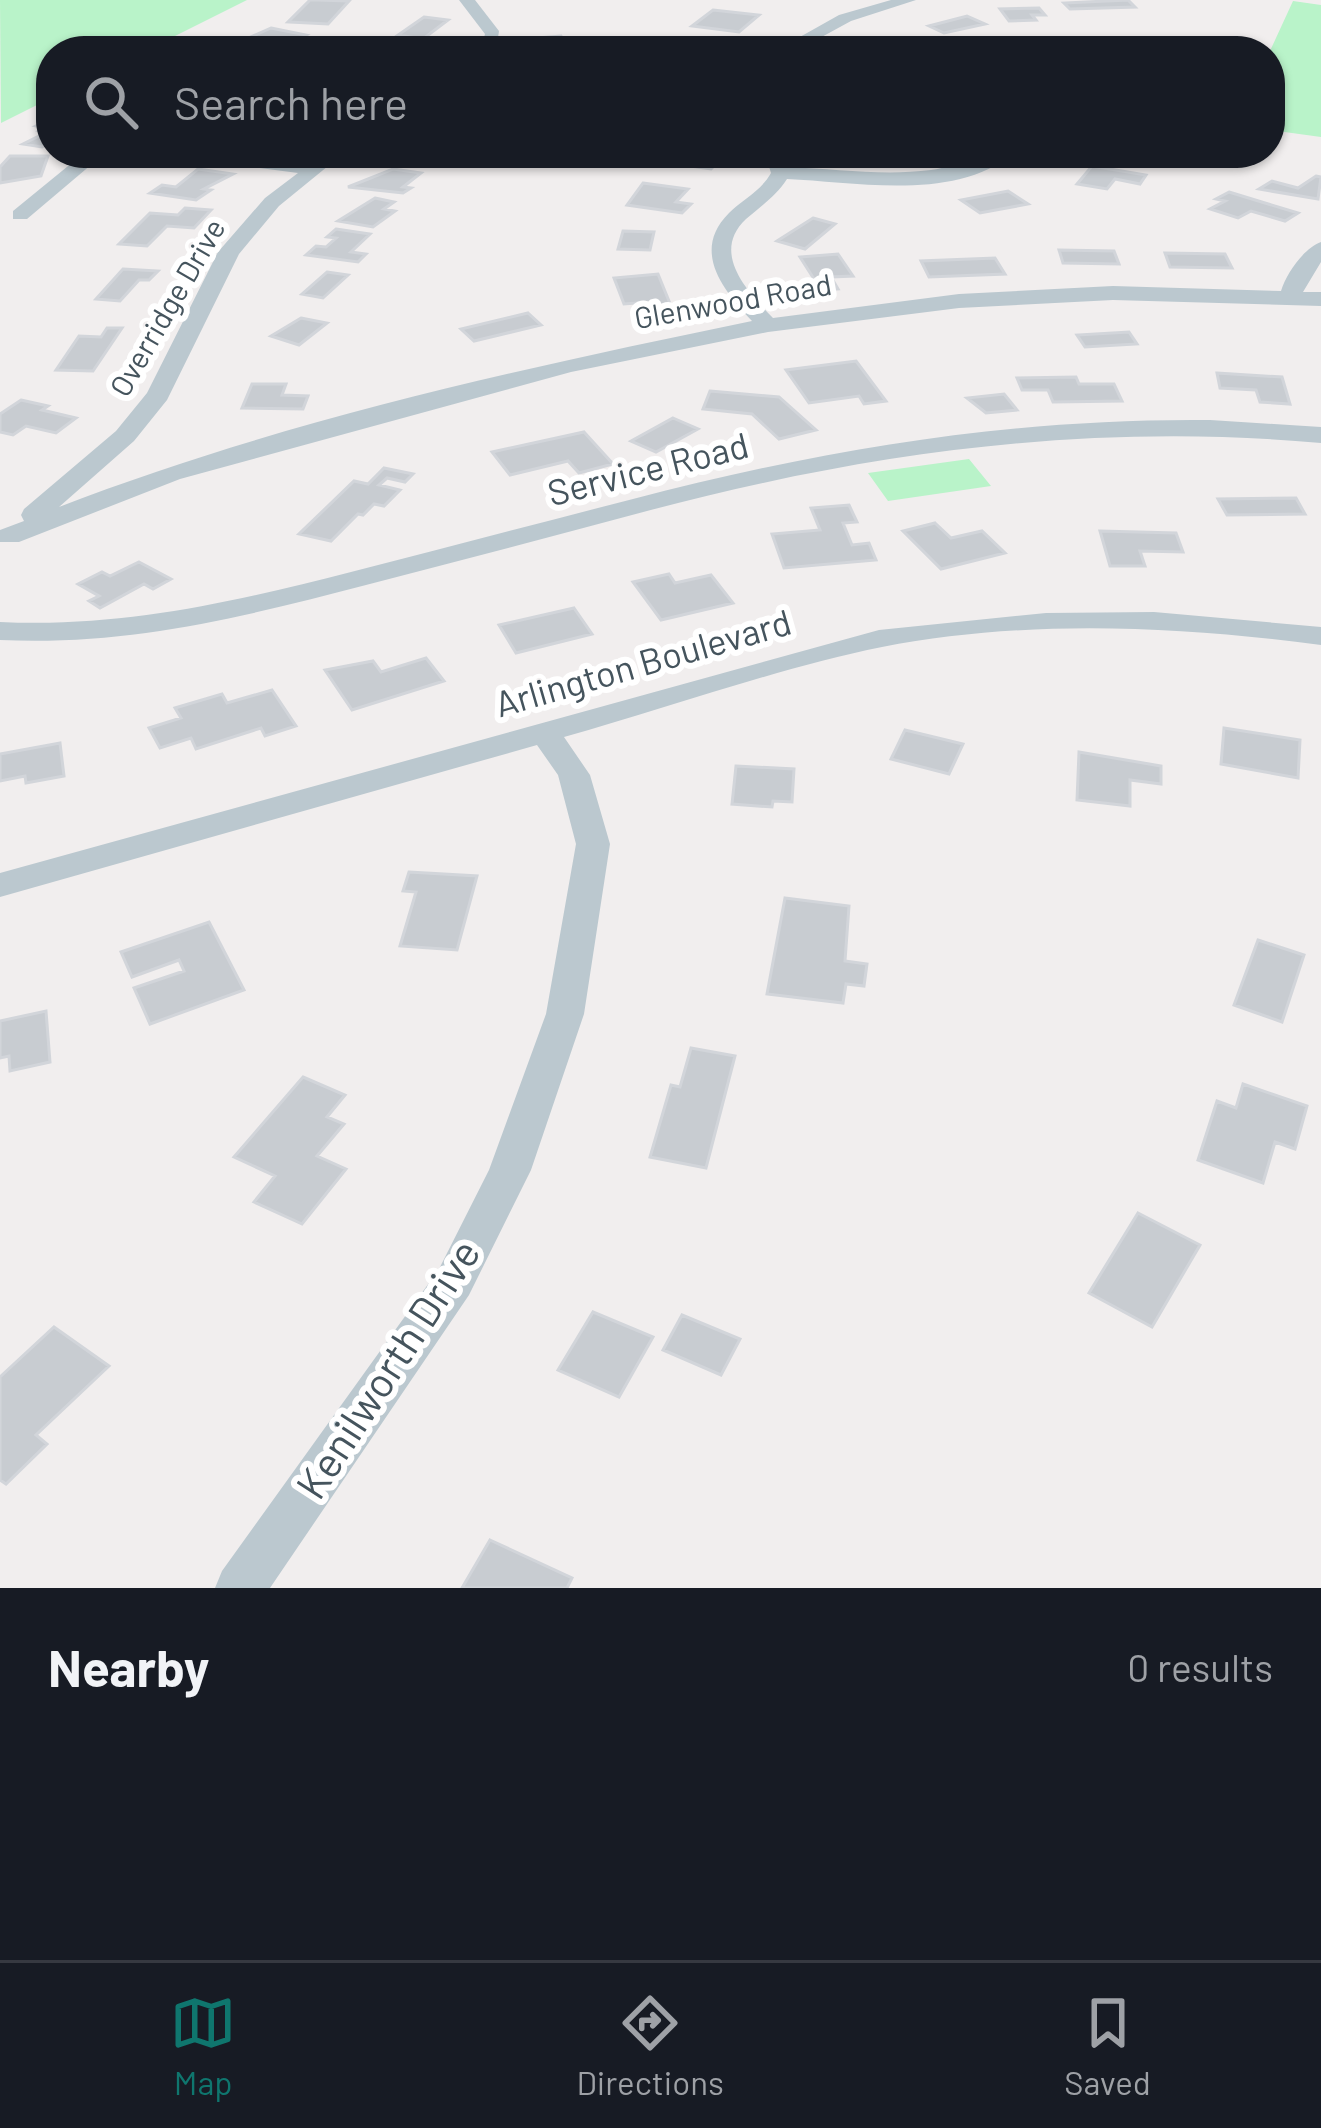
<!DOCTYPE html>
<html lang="en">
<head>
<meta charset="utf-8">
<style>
  body { margin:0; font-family:Barlow,sans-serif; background:#20242c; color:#f1f3f6 }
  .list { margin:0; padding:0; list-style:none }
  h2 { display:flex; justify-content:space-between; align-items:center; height:156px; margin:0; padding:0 48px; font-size:51px }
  h2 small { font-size:39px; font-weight:400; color:#9ea1a6 }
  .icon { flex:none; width:66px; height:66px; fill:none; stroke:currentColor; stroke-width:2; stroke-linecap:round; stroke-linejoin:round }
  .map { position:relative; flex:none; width:1321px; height:1588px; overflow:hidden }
  .search { position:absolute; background:#171b24; box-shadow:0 3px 9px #0004; left:36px; right:36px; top:36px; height:132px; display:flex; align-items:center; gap:30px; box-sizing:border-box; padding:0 42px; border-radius:48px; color:#9ea1a6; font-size:45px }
  .sheet { height:372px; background:#171b24 }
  nav { display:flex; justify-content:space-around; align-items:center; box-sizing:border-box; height:168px; border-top:3px solid #363941; background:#171b24; font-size:33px; color:#9ea1a6 }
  nav a { display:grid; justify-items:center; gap:6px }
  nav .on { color:#0f766e }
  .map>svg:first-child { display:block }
  .green { fill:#b9f3c9 }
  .building { fill:#c8ccd1; stroke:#d2d5da; stroke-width:3 }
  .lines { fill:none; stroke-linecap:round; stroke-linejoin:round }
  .minor { fill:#bbc8cf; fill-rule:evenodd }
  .labels { text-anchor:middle; stroke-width:12; stroke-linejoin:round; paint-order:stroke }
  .far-street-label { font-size:30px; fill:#45545d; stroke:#fff }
  .street-label { font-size:36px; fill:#45545d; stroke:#fff }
  .near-street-label { font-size:42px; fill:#45545d; stroke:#fff }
</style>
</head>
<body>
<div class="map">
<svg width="1321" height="1588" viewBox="0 0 1321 1588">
  <rect width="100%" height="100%" fill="#f1eeee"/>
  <path class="green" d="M 0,0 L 247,0 L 145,51 L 51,51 L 51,98 L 1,123 Z
    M 1293,1 L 1321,5 L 1321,137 L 1270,130 L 1270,51 Z
    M 969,459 L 991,486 L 888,501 L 868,473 Z"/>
  <path class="building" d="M 310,0 L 317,0 L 349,1 L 328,24 L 288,22 Z
    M 1128,0 L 1135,7 L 1070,9 L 1064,3 Z
    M 1039,8 L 1045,15 L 1032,15 L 1036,20 L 1009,21 L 1000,9 Z
    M 713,10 L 759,15 L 739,32 L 692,26 Z
    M 967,16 L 985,24 L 944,33 L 929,26 Z
    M 424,17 L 448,20 L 423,39 L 398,35 Z
    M 271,28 L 306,35 L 287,44 L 274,41 L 260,51 L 226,48 Z
    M 561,36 L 571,51 L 544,51 L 536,38 Z
    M 49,120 L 51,142 L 42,147 L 23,144 L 45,133 L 39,131 L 45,128 L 36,126 Z
    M 409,153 L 460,153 L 439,165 L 401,161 Z
    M 664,153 L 686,153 L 722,158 L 711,169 L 655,161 Z
    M 10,156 L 48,156 L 41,176 L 0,183 L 0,167 Z
    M 1092,166 L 1146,175 L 1140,184 L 1115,179 L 1107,189 L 1077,184 Z
    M 198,169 L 233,174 L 204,189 L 211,190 L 196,200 L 150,193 L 162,185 L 176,187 Z
    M 393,169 L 421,173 L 403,187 L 411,188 L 403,193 L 348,187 Z
    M 1316,176 L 1321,177 L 1318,199 L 1259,189 L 1272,181 L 1298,188 Z
    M 643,183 L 688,189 L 676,202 L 691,204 L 682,213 L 627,205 Z
    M 1008,191 L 1028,204 L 980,213 L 961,200 Z
    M 1229,192 L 1298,213 L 1285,221 L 1251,211 L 1238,218 L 1210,209 L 1225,201 L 1216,199 Z
    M 375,198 L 394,202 L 384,209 L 395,211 L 373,227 L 338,221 Z
    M 185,208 L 211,210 L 194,228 L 167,226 L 147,246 L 119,244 L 150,213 L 178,215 Z
    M 813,218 L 835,224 L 805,249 L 777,241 Z
    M 336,229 L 370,234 L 351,252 L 366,254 L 358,262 L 306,255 L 316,246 L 326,247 L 336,238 L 327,237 Z
    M 623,231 L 654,232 L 650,250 L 618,249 Z
    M 1059,250 L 1114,251 L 1119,264 L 1063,263 Z
    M 1165,253 L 1225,254 L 1232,268 L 1170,267 Z
    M 838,254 L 853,276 L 831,277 L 838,289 L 821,290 L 800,257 Z
    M 995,258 L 1005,274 L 929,277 L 921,261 Z
    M 123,269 L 158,271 L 149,280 L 139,280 L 120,301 L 96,299 Z
    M 327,272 L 348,275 L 323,298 L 302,294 Z
    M 658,274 L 673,311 L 654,313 L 650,302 L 624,304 L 614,278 Z
    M 528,313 L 541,325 L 474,341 L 461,329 Z
    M 301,318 L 327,323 L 299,345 L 271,336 Z
    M 107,328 L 122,328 L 93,371 L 56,370 L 79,336 L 101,337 Z
    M 1129,332 L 1137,344 L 1085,347 L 1077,335 Z
    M 856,361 L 886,401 L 864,404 L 859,396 L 809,403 L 786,370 Z
    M 1217,373 L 1282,377 L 1290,404 L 1260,402 L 1256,390 L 1220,388 Z
    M 1076,377 L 1079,384 L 1114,384 L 1122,401 L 1053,402 L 1048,390 L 1022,390 L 1017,378 Z
    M 252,384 L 286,384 L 282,395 L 308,396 L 303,409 L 242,408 Z
    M 710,391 L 779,397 L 816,430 L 779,439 L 752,414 L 703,409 Z
    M 1004,394 L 1017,410 L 986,413 L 967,398 Z
    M 21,400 L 48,406 L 42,410 L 76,418 L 56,433 L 26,426 L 13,435 L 0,432 L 0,414 Z
    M 673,418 L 698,429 L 656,452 L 631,441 Z
    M 584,432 L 613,464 L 579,473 L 568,461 L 510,475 L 492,452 Z
    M 384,468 L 413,474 L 405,482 L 387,478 L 379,485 L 400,490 L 384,506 L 374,504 L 363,515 L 358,514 L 331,541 L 299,534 L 354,481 L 368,484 Z
    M 1296,498 L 1305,514 L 1227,515 L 1218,499 Z
    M 849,505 L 857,522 L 843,523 L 852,545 L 869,543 L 876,560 L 784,568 L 772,534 L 820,530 L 811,508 Z
    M 935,523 L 951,538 L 982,531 L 1005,553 L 941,569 L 903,531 Z
    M 1100,531 L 1176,533 L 1183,552 L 1140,551 L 1145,566 L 1110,566 Z
    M 139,562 L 171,579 L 153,589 L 144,584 L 100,608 L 89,601 L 99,596 L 78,584 L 102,572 L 110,576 Z
    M 669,574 L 675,583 L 711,575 L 733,603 L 661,620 L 633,582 Z
    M 574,608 L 592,634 L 516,653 L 499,625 Z
    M 426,658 L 444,681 L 352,710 L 325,670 L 373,661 L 381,672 Z
    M 272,690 L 296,726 L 265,736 L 261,728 L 196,749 L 191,738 L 160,748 L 149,728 L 181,718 L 175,708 L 222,694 L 227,703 Z
    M 1224,728 L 1300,740 L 1298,778 L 1221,764 Z
    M 905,730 L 963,744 L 949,774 L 891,759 Z
    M 60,743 L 64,776 L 26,783 L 25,776 L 0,781 L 0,754 Z
    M 1079,752 L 1161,766 L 1161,784 L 1130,780 L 1130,806 L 1077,800 Z
    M 736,766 L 794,769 L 792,802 L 773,801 L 772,807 L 732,804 Z
    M 409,872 L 477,876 L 457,950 L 400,946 L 416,892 L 403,891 Z
    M 785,898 L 849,906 L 845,961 L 867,964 L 864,986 L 846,984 L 843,1003 L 767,994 Z
    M 209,922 L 244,990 L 150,1024 L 134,988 L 184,971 L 179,960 L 132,977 L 121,952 Z
    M 1258,940 L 1304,955 L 1282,1022 L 1234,1005 Z
    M 46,1011 L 50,1062 L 10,1071 L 9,1056 L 0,1058 L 0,1021 Z
    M 691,1048 L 735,1056 L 706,1168 L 650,1157 L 671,1085 L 680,1087 Z
    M 303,1077 L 345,1095 L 327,1117 L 344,1124 L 317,1156 L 346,1169 L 302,1224 L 254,1202 L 275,1176 L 234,1157 Z
    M 1243,1084 L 1307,1106 L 1295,1149 L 1275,1142 L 1263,1183 L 1198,1160 L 1217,1101 L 1236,1108 Z
    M 1138,1213 L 1200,1245 L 1152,1327 L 1089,1293 Z
    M 593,1312 L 653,1337 L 619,1397 L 558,1370 Z
    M 682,1315 L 740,1339 L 721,1375 L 663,1350 Z
    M 54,1327 L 109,1366 L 36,1435 L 47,1444 L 6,1484 L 0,1480 L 0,1377 Z
    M 490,1540 L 572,1578 L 567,1588 L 462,1588 Z"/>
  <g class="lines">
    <path class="minor" d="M 459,0 L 475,0 L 499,31 L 496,51 L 480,51 L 485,34 Z
      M 891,0 L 916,0 L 851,21 L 796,51 L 775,51 L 839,15 Z
      M 84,153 L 105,153 L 27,219 L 13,219 L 13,211 Z
      M 180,153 L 234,153 L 311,163 L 323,153 L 344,153 L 279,206 L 239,254 L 167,400 L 134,441 L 59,507 C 281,421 519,369 752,321 C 723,290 691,251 729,213 C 743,199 761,191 771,173 L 765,153 L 783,153 L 789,167 C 836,169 884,176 931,170 C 960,166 984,153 1013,153 C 957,202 855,182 787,179 C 776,196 761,206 746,219 C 710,253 748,292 773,318 L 959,294 L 1113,286 L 1281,291 C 1286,274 1304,248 1321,242 L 1321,262 L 1303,292 L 1321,292 L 1321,306 L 1113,300 L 959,308 L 768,332 L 571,372 L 180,479 L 19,542 L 0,542 L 0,530 L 24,521 L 21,515 L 24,509 L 116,431 L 147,393 L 218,252 L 265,198 L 298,173 L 189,159 Z
      M 1210,420 L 1321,427 L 1321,443 C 1092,422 869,452 647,511 C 554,536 460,561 366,585 C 244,617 127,646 0,640 L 0,622 C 121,628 234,602 351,572 C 445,548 539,523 633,499 C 824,449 1013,418 1210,420 Z
      M 1154,612 L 1321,627 L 1321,645 C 1177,626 1025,619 882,647 C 778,668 668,708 564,737 L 590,775 L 610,844 L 584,1014 L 531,1170 L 469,1295 L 270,1588 L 215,1588 L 222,1571 L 439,1269 L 489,1170 L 546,1014 L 576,844 L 558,775 L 537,745 L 0,897 L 0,873 L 879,630 L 1046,613 Z"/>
  </g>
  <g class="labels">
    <g class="far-street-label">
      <text transform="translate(733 302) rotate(-10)" y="10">Glenwood Road</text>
      <text transform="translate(168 308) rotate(-60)" y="10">Overridge Drive</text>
    </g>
    <g class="street-label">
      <text transform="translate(648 469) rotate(-14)" y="13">Service Road</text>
      <text transform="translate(643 663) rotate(-16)" y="13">Arlington Boulevard</text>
    </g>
    <g class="near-street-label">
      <text transform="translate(388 1369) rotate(-57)" y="15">Kenilworth Drive</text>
    </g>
  </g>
</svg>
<div class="search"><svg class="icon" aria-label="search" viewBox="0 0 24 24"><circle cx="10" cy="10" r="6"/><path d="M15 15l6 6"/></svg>Search here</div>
</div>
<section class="sheet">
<h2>Nearby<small>0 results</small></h2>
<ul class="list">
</ul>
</section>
<nav>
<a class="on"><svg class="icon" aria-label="map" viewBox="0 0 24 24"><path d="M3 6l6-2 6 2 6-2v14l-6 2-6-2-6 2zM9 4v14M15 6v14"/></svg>Map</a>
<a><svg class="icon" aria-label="directions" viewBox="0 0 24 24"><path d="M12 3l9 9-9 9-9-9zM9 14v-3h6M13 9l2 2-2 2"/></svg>Directions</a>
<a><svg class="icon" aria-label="saved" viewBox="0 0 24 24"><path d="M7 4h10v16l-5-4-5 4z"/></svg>Saved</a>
</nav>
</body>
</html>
